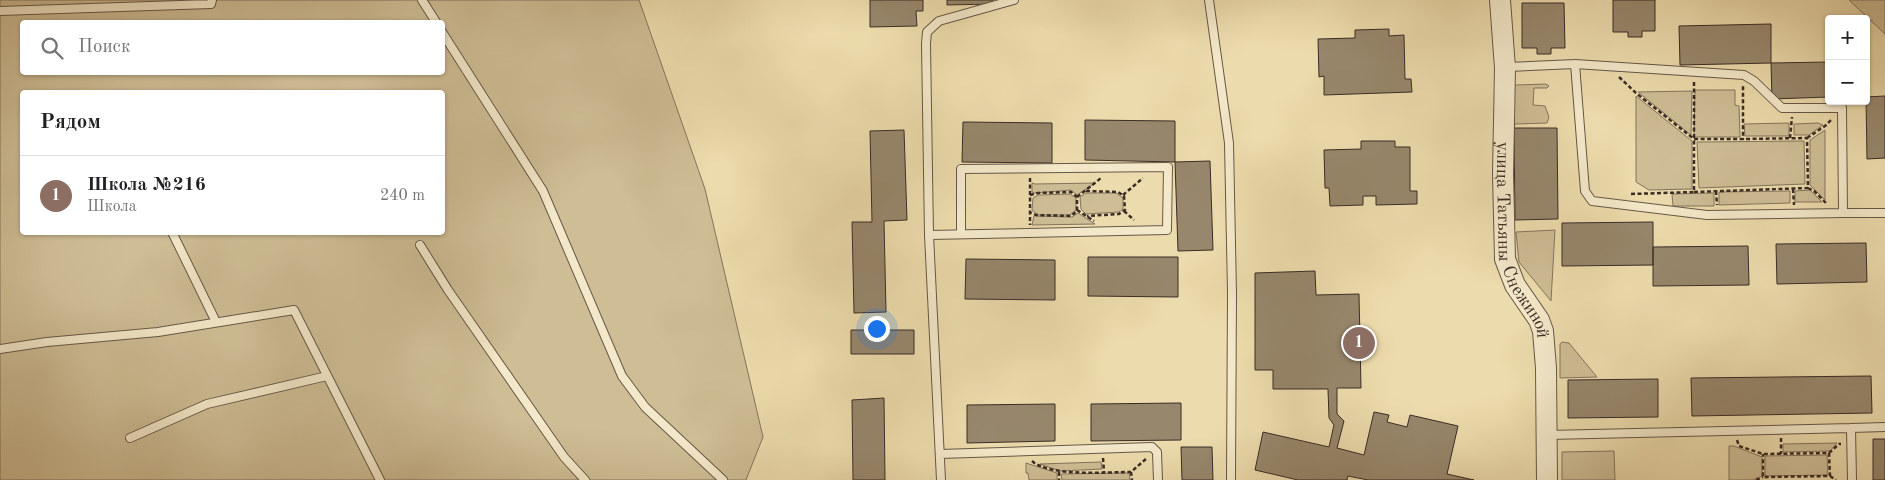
<!DOCTYPE html>
<html lang="ru">
<head>
<meta charset="utf-8">
<style>
  body { margin:0; font-family:"Old Standard TT",serif; background:#f2f2f2; color:#202124 }
  .controls { position:absolute; right:15px; top:15px; display:grid; overflow:hidden; border-radius:5px; box-shadow:0 1px 4px #0004 }
  .controls button { width:45px; height:45px; display:grid; place-items:center; padding:0; border:0; border-bottom:1px solid #e0e0e0; background:#fff; color:#202124; font:25px sans-serif }
  .you { position:absolute; left:876px; top:328px; width:18px; height:18px; margin:-12px; border:4px solid #fff; border-radius:50%; background:#1a73e8; box-shadow:0 0 0 8px #1a73e833 }
  .badge { display:grid; place-items:center; width:32px; height:32px; border-radius:50%; background:#8f2418; color:#fff; font-size:16px; font-weight:700 }
  .pin { position:absolute; translate:-50% -50%; border:2px solid #fff; box-shadow:0 1px 5px #0006 }
  .list { margin:0; padding:0; list-style:none }
  h2 { display:flex; justify-content:space-between; align-items:center; height:65px; margin:0; padding:0 20px; font-size:21px }
  h2 small { font-size:16px; font-weight:400; color:#757577 }
  .list li { display:grid; grid-template-columns:32px 1fr auto; gap:15px; align-items:center; box-sizing:border-box; height:80px; padding:0 20px; border-top:1px solid #e0e0e0 }
  .list b { display:block; font-size:19px; white-space:nowrap }
  .list p { margin:0; font-size:16px; white-space:nowrap; color:#757577 }
  .list em { font-size:16px; font-style:normal; color:#757577 }
  .icon { flex:none; width:28px; height:28px; fill:none; stroke:currentColor; stroke-width:2; stroke-linecap:round; stroke-linejoin:round }
  .map { position:relative; flex:none; width:1885px; height:480px; overflow:hidden }
  .search { position:absolute; background:#fff; box-shadow:0 1px 4px #0004; left:20px; top:20px; width:425px; height:55px; display:flex; align-items:center; gap:12px; box-sizing:border-box; padding:0 18px; border-radius:5px; color:#757577; font-size:19px }
  .panel { position:absolute; background:#fff; box-shadow:0 1px 4px #0004; left:20px; top:90px; width:425px; height:145px; border-radius:5px }
  .map>svg:first-child { display:block }
  .green { fill:#cebd95; stroke:#84745e; fill-rule:evenodd }
  .building { fill:#97876c; stroke:#3b2c26 }
  .lines { fill:none; stroke-linecap:round; stroke-linejoin:round }
  .service-casing { stroke:#675848; stroke-width:10 }
  .tertiary-casing { stroke:#675848; stroke-width:22 }
  .path { stroke:#3b2c26; stroke-width:2.5; stroke-dasharray:4 2.5; stroke-linecap:butt }
  .service { stroke:#f3e8c9; stroke-width:8 }
  .tertiary { stroke:#f3e8c9; stroke-width:20 }
  .labels { text-anchor:middle; stroke-width:5; stroke-linejoin:round; paint-order:stroke }
  .street-label { font-size:18px; fill:#3b2c26; stroke:#f3e8c9 }
</style>
</head>
<body>
<div class="map">
<svg width="1885" height="480" viewBox="0 0 1885 480">
  <rect width="100%" height="100%" fill="#ecdbac"/>
  <filter id="stains"><feTurbulence type="fractalNoise" baseFrequency=".004" numOctaves="4"/><feColorMatrix values="0 0 0 0 .2 0 0 0 0 .09 0 0 0 0 .02 0 0 0 .5 -.17"/></filter>
  <radialGradient id="worn" r=".72"><stop offset=".6" stop-color="#630" stop-opacity="0"/><stop offset="1" stop-color="#630" stop-opacity=".3"/></radialGradient>
  <path class="green" d="M 0,0 L 639,0 L 705,189 L 763,437 L 746,480 L 0,480 ZM 22,22 L 442,22 L 442,72 L 22,72 ZM 22,92 L 442,92 L 442,232 L 22,232 Z
    M 1849,0 L 1885,0 L 1885,34 Z
    M 1546,84 L 1549,86 L 1547,88 L 1534,88 L 1533,105 L 1545,106 L 1549,117 L 1547,123 L 1515,124 L 1514,129 L 1510,129 L 1514,86 L 1516,85 Z
    M 1695,90 L 1735,90 L 1735,105 L 1739,106 L 1740,137 L 1694,137 Z
    M 1692,91 L 1691,135 L 1638,92 Z
    M 1636,96 L 1692,141 L 1692,189 L 1649,190 L 1636,182 Z
    M 1789,123 L 1789,136 L 1745,136 L 1744,124 Z
    M 1818,123 L 1823,125 L 1809,135 L 1794,135 L 1794,124 Z
    M 1825,130 L 1825,200 L 1810,185 L 1810,140 Z
    M 1804,141 L 1805,184 L 1699,188 L 1697,142 Z
    M 1032,183 L 1035,184 L 1095,183 L 1077,195 L 1071,190 L 1034,193 L 1032,192 Z
    M 1810,190 L 1822,202 L 1795,202 L 1795,191 Z
    M 1790,191 L 1790,203 L 1719,205 L 1719,192 Z
    M 1086,193 L 1116,193 L 1123,198 L 1123,209 L 1119,212 L 1086,214 L 1081,209 L 1080,197 Z
    M 1714,193 L 1714,206 L 1673,206 L 1672,194 Z
    M 1070,194 L 1076,198 L 1076,210 L 1070,215 L 1038,215 L 1032,210 L 1033,198 L 1038,195 Z
    M 1078,213 L 1095,224 L 1032,225 L 1034,216 L 1072,217 Z
    M 1555,230 L 1551,301 L 1519,262 L 1516,232 Z
    M 1562,342 L 1569,343 L 1597,377 L 1560,378 L 1560,344 Z
    M 1837,443 L 1830,451 L 1783,452 L 1783,444 Z
    M 1729,446 L 1734,446 L 1762,457 L 1762,476 L 1753,480 L 1729,480 Z
    M 1614,451 L 1615,480 L 1562,480 L 1562,452 Z
    M 1827,455 L 1828,475 L 1765,476 L 1765,456 Z
    M 1101,462 L 1102,469 L 1060,471 L 1040,464 Z
    M 1026,463 L 1057,473 L 1057,480 L 1029,480 L 1028,473 L 1026,473 Z
    M 1129,473 L 1130,480 L 1062,480 L 1061,474 Z"/>
  <path class="building" d="M 870,0 L 923,0 L 923,11 L 916,11 L 917,26 L 870,27 Z
    M 947,0 L 993,0 L 993,4 L 947,5 Z
    M 1613,0 L 1655,0 L 1655,31 L 1642,31 L 1642,37 L 1628,37 L 1628,32 L 1613,32 Z
    M 1522,3 L 1564,3 L 1565,48 L 1551,48 L 1551,54 L 1537,54 L 1537,48 L 1522,48 Z
    M 1771,24 L 1771,63 L 1680,65 L 1679,26 Z
    M 1389,29 L 1389,36 L 1404,35 L 1405,79 L 1411,79 L 1412,92 L 1324,95 L 1324,76 L 1319,77 L 1318,39 L 1355,38 L 1355,30 Z
    M 1829,62 L 1829,97 L 1772,99 L 1771,63 Z
    M 1885,96 L 1885,158 L 1867,159 L 1866,97 Z
    M 1085,120 L 1175,121 L 1175,162 L 1085,160 Z
    M 963,122 L 1052,123 L 1052,163 L 962,162 Z
    M 1514,128 L 1557,128 L 1558,219 L 1515,220 Z
    M 904,130 L 907,220 L 884,221 L 886,312 L 854,313 L 852,222 L 872,222 L 870,131 Z
    M 1361,141 L 1395,141 L 1395,147 L 1410,147 L 1410,191 L 1417,191 L 1417,204 L 1376,205 L 1376,196 L 1363,196 L 1363,205 L 1330,206 L 1329,188 L 1325,188 L 1324,150 L 1361,149 Z
    M 1210,161 L 1213,250 L 1178,251 L 1175,162 Z
    M 1653,222 L 1653,265 L 1562,266 L 1562,223 Z
    M 1866,243 L 1867,282 L 1777,284 L 1776,244 Z
    M 1748,246 L 1749,285 L 1653,286 L 1653,247 Z
    M 1088,257 L 1178,257 L 1178,297 L 1088,296 Z
    M 966,259 L 1055,260 L 1055,300 L 965,299 Z
    M 1315,271 L 1316,295 L 1359,294 L 1361,388 L 1337,388 L 1337,414 L 1344,421 L 1337,448 L 1364,455 L 1374,412 L 1389,415 L 1387,422 L 1407,427 L 1410,415 L 1458,426 L 1447,474 L 1474,480 L 1368,480 L 1348,476 L 1347,480 L 1298,480 L 1255,470 L 1263,432 L 1329,447 L 1334,425 L 1329,418 L 1328,389 L 1273,389 L 1273,370 L 1255,370 L 1255,273 Z
    M 851,330 L 914,330 L 914,354 L 851,354 Z
    M 1871,376 L 1872,413 L 1692,416 L 1691,378 Z
    M 1658,379 L 1658,417 L 1568,418 L 1568,380 Z
    M 884,398 L 885,480 L 853,480 L 852,400 Z
    M 1181,403 L 1181,440 L 1091,441 L 1091,404 Z
    M 1055,404 L 1055,441 L 967,443 L 967,405 Z
    M 1873,439 L 1885,439 L 1885,480 L 1873,480 Z
    M 1181,447 L 1212,447 L 1213,480 L 1182,480 Z"/>
  <g class="lines">
    <defs>
      <path id="service" d="M 422,0 L 436,22
        M 1209,0 L 1229,143 L 1232,293 L 1231,480
        M 0,11 L 211,4 L 212,0
        M 442,32 L 543,191 L 622,376 L 645,407 L 723,480
        M 1575,64 L 1585,191 L 1592,201 L 1707,215 L 1843,213
        M 1507,67 L 1575,64 L 1744,75 L 1754,81 L 1782,108 L 1842,108 L 1843,213 L 1885,213
        M 172,232 L 216,322
        M 929,235 L 1167,230 L 1168,167 L 961,169 L 961,234
        M 420,245 L 448,290 L 564,457 L 585,480
        M 0,349 L 47,342 L 158,332 L 294,310 L 380,480
        M 1851,428 L 1885,427
        M 1548,435 L 1851,428 L 1852,480
        M 130,438 L 207,404 L 327,376
        M 940,454 L 1152,447 L 1157,452 L 1158,480
        M 941,480 L 929,235 L 926,44 L 927,32 L 939,21 L 1014,0"/>
      <g id="tertiary">
        <path id="s1" d="M 1500,0 L 1505,68 L 1503,174 L 1505,259 L 1515,285 L 1539,320 L 1543,331 L 1546,368 L 1547,480"/>
      </g>
    </defs>
    <use href="#service" class="service-casing"/>
    <use href="#tertiary" class="tertiary-casing"/>
    <path class="path" d="M 1619,77 L 1636,93 L 1694,139 L 1743,139 L 1743,86
      M 1790,138 L 1792,117
      M 1807,138 L 1825,126 L 1832,119
      M 1030,178 L 1030,225
      M 1808,188 L 1814,191 L 1826,203
      M 1793,189 L 1794,205
      M 1086,191 L 1118,192 L 1124,196 L 1125,210 L 1119,214 L 1087,216
      M 1716,191 L 1717,205
      M 1694,192 L 1808,188 L 1807,138 L 1743,139
      M 1631,194 L 1694,192 L 1694,80
      M 1030,195 L 1038,193 L 1071,192 L 1077,197 L 1077,211 L 1071,216 L 1036,215 L 1030,212
      M 1123,195 L 1143,178
      M 1077,197 L 1101,178
      M 1077,210 L 1094,221
      M 1124,211 L 1134,220
      M 1781,438 L 1781,454
      M 1737,440 L 1739,446 L 1763,454 L 1829,453 L 1830,476 L 1763,477 L 1763,454
      M 1829,453 L 1839,444 L 1841,444
      M 1103,458 L 1104,472
      M 1032,461 C 1049,477 1108,472 1131,472 L 1147,458
      M 1059,472 L 1059,480
      M 1131,472 L 1132,480
      M 1830,476 L 1836,480
      M 1756,480 L 1763,477"/>
    <use href="#service" class="service"/>
    <use href="#tertiary" class="tertiary"/>
  </g>
  <g class="labels">
    <g class="street-label">
      <text dy="6" stroke="none"><textPath href="#s1" startOffset="245">улица Татьяны Снежиной</textPath></text>
    </g>
  </g>
  <rect width="100%" height="100%" filter="url(#stains)"/>
  <rect width="100%" height="100%" fill="url(#worn)"/>
</svg>
<div class="controls">
<button>+</button>
<button>−</button>
</div>
<div class="you"></div>
<div class="pin badge" style="left:1359px;top:343px;background:#8d6e63">1</div>
<div class="search"><svg class="icon" aria-label="search" viewBox="0 0 24 24"><circle cx="10" cy="10" r="6"/><path d="M15 15l6 6"/></svg>Поиск</div>
<section class="panel">
<h2>Рядом<small></small></h2>
<ul class="list">
<li><span class="badge" style="background:#8d6e63">1</span><div><b>Школа №216</b><p>Школа</p></div><em>240 m</em></li>
</ul>
</section>
</div>
</body>
</html>
